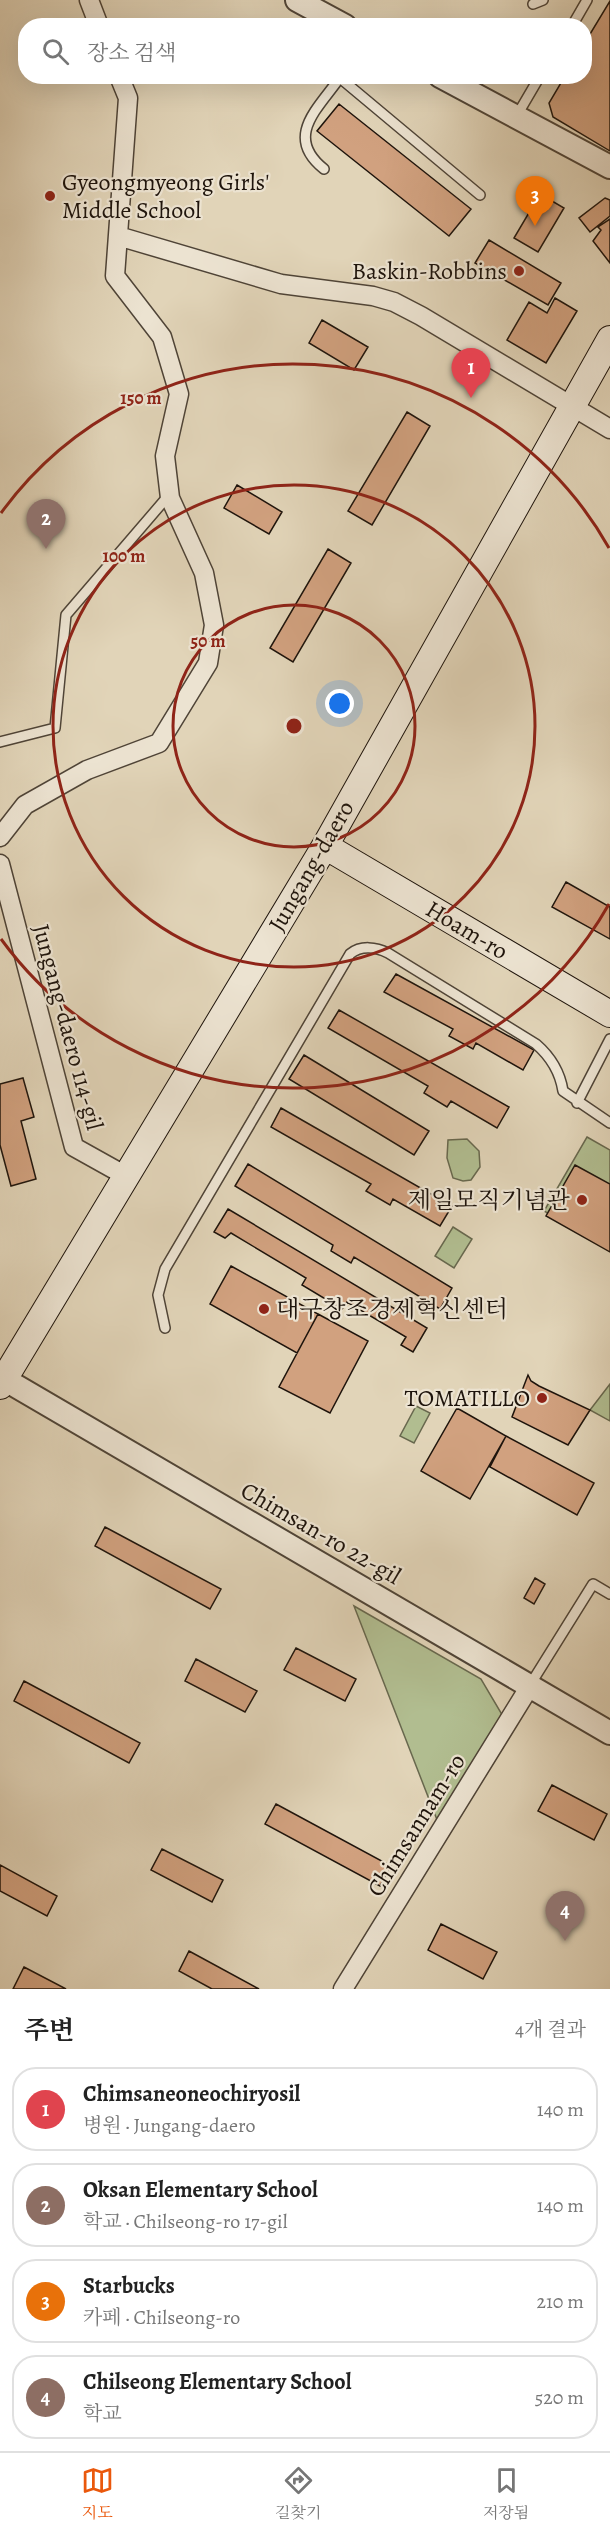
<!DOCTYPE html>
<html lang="ko">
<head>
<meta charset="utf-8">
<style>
  body { margin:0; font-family:Alegreya,"Noto Serif KR",serif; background:#f6f6f6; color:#222 }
  .you { position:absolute; left:340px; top:704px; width:21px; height:21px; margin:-15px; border:4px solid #fff; border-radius:50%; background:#1a73e8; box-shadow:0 0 0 9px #1a73e833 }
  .badge { display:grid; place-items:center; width:39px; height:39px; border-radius:50%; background:#ea580c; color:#fff; font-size:20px; font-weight:700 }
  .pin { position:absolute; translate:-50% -50px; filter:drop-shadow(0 2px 3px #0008) }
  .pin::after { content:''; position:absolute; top:32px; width:21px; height:18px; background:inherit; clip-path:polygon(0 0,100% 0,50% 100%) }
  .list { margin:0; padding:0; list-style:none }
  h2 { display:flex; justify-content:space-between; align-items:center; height:78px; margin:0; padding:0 24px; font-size:26px }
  h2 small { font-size:20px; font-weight:400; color:#767676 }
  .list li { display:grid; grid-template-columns:39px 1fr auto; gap:18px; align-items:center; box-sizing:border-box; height:84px; margin:0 12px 12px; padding:0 12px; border:2px solid #e0e0e0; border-radius:24px }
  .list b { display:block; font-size:22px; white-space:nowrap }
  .list p { margin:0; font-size:20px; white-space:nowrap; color:#767676 }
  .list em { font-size:20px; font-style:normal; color:#767676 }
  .icon { flex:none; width:33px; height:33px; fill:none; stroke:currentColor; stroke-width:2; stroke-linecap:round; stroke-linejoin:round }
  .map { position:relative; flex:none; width:610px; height:1989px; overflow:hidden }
  .search { position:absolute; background:#fff; box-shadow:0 6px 24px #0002; left:18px; right:18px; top:18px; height:66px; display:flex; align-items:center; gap:15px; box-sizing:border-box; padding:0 21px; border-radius:24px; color:#767676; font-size:22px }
  .sheet { height:462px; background:#fff }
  nav { display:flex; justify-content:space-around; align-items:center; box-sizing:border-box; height:84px; border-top:2px solid #e0e0e0; background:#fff; font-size:16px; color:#767676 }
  nav a { display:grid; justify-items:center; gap:3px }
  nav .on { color:#ea580c }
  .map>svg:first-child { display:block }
  .green { fill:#b1bd90; stroke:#68684e; stroke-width:1.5 }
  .building { fill:#d1a17f; stroke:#1e140c; stroke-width:1.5 }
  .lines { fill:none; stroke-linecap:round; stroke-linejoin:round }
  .service-casing { stroke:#4f4437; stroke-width:12 }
  .minor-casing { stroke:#4f4437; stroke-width:21 }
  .tertiary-casing { stroke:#4f4437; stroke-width:26 }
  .secondary-casing { stroke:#1e140c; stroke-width:28 }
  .service { stroke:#ece3d1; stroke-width:9 }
  .minor { stroke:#ece3d1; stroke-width:18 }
  .tertiary { stroke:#ece3d1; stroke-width:22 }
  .secondary { stroke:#ece3d1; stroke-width:26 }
  .ring { fill:none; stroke:#8f2418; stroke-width:3 }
  .poi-dot { fill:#8f2418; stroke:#ece3d1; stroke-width:2 }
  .labels { text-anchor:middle; stroke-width:4.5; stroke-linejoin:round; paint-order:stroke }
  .poi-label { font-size:24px; fill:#1e140c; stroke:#ece3d1; text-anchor:end }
  .street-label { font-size:24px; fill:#1e140c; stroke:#ece3d1 }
  .centre { fill:#8f2418; stroke:#ece3d1; stroke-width:3 }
  .ring-label { font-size:18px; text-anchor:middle; font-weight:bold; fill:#8f2418; stroke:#ece3d1; stroke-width:4.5; stroke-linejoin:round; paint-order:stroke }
</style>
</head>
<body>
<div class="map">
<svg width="610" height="1989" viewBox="0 0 610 1989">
  <rect width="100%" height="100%" fill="#e1d4b8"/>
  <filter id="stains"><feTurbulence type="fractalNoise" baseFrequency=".00333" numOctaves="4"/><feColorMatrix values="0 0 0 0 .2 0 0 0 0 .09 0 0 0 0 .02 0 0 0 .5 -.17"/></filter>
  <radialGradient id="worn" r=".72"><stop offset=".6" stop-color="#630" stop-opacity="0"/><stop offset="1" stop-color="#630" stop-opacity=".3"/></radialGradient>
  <path class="green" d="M 587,1137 L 610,1150 L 610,1249 L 544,1211 Z
    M 467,1139 L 479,1151 L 480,1167 L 471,1180 L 463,1181 L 453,1178 L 447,1158 L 448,1140 Z
    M 453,1227 L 472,1239 L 454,1268 L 435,1256 Z
    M 610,1384 L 610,1421 L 590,1410 Z
    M 416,1406 L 430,1413 L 414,1443 L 400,1436 Z
    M 354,1606 L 481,1679 L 507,1723 L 441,1830 Z"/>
  <path class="building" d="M 610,1 L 610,151 L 553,117 L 549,103 L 565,76 L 584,76 L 584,44 Z
    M 339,104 L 471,209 L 449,236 L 317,131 Z
    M 540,194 L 564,208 L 538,252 L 514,238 Z
    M 605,198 L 610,200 L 610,216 L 590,232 L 579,218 Z
    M 610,219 L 610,263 L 593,241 L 601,230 L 598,227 Z
    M 489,240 L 561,283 L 548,305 L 475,263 Z
    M 555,298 L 577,311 L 546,363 L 507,340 L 529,302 L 547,313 Z
    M 322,320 L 368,347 L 354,370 L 309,343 Z
    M 407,412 L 430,426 L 372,525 L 348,511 Z
    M 237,485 L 282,512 L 269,534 L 224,508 Z
    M 328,549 L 351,563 L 293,662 L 270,648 Z
    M 566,882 L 610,907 L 610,939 L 552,907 Z
    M 396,974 L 534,1050 L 523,1070 L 476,1043 L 473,1049 L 449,1036 L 453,1029 L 384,992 Z
    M 339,1010 L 509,1107 L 497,1128 L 451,1101 L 447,1107 L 424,1093 L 428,1086 L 328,1028 Z
    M 304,1055 L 429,1131 L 414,1155 L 289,1079 Z
    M 23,1078 L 34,1117 L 21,1121 L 36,1179 L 11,1186 L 0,1145 L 0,1084 Z
    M 281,1108 L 452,1206 L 440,1226 L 393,1199 L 390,1205 L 366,1191 L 371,1184 L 271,1127 Z
    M 248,1164 L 452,1288 L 440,1309 L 354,1257 L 351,1263 L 331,1251 L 333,1245 L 235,1186 Z
    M 575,1165 L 610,1184 L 610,1252 L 546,1216 Z
    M 228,1209 L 427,1328 L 413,1352 L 401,1345 L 406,1337 L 347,1302 L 342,1309 L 302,1285 L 306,1278 L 231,1233 L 225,1238 L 214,1232 Z
    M 231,1266 L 318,1314 L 297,1353 L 210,1304 Z
    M 318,1314 L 368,1341 L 330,1413 L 279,1387 Z
    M 528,1375 L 531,1381 L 539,1386 L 590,1410 L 568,1445 L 512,1417 Z
    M 457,1408 L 506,1436 L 470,1499 L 421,1471 Z
    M 506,1436 L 594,1483 L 577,1515 L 490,1467 Z
    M 105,1527 L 221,1589 L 210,1609 L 95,1546 Z
    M 535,1578 L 545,1584 L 534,1604 L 524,1598 Z
    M 296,1648 L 356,1679 L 345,1701 L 284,1670 Z
    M 196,1659 L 257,1691 L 245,1712 L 185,1681 Z
    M 24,1681 L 140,1743 L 129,1763 L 14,1701 Z
    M 552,1785 L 607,1814 L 594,1840 L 538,1811 Z
    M 276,1804 L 391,1866 L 380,1886 L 265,1824 Z
    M 162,1849 L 223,1880 L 212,1902 L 151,1870 Z
    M 0,1865 L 57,1896 L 47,1916 L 0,1891 Z
    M 441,1924 L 497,1952 L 483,1979 L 428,1950 Z
    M 189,1951 L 259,1989 L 212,1989 L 179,1971 Z
    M 24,1967 L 66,1989 L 13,1989 Z"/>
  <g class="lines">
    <defs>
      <path id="service" d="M 533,4 L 543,0
        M 572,26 L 587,0
        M 340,78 L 480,195
        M 516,117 L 540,76
        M 324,169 C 283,136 319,108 341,76
        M 0,742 L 55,728 L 66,615 L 169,495
        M 577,1103 L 610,1039
        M 165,1328 L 158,1295 L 165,1269 L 350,954 C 361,945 376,947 388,953 L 536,1044 C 551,1057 560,1072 563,1091 L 610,1123
        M 530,1685 L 593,1584 L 610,1594"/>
      <path id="minor" d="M 89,0 L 99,26
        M 118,236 L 281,284 L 373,296 L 394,302 L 421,316 L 610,429
        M 0,837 L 25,805 L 87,770 L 159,743 L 208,663 L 214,625 L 204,573 L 170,498 L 165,456 L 179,394 L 162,337 L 115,276 L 128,98 L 119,76
        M 0,864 L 74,1147 L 126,1176
        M 343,1989 L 530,1686"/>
      <path id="tertiary" d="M 297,0 L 345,26
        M 440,76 L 610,167
        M 4,1379 L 610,1733"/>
      <path id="secondary" d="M 325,846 L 610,1014
        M 0,1386 L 325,846 L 610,339"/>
    </defs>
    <use href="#service" class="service-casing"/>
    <use href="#minor" class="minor-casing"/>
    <use href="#tertiary" class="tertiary-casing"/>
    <use href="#secondary" class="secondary-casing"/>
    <use href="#service" class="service"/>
    <use href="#minor" class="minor"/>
    <use href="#tertiary" class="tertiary"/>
    <use href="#secondary" class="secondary"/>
  </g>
  <g class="ring">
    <circle cx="294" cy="726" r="121"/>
    <circle cx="294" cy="726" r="241"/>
    <path d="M609 904A362 362 0 0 1 1 939M1 513A362 362 0 0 1 609 548"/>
  </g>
  <g class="poi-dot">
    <circle cx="50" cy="196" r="6"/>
    <circle cx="519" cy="271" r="6"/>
    <circle cx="582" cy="1200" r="6"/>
    <circle cx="264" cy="1309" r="6"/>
    <circle cx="542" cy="1398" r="6"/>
  </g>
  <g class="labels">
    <g class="poi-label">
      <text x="62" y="190" text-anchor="start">Gyeongmyeong Girls'<tspan x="62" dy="28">Middle School</tspan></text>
      <text x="507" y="279">Baskin-Robbins</text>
      <text x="570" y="1208">제일모직기념관</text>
      <text x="276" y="1317" text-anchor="start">대구창조경제혁신센터</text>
      <text x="530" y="1406">TOMATILLO</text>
    </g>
    <g class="street-label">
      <text transform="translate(311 866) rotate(-60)" y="8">Jungang-daero</text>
      <text transform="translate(467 930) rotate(31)" y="8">Hoam-ro</text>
      <text transform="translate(68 1027) rotate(75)" y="8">Jungang-daero 114-gil</text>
      <text transform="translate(321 1533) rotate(30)" y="8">Chimsan-ro 22-gil</text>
      <text transform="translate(416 1825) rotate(-58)" y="8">Chimsannam-ro</text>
    </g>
  </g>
  <circle cx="294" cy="726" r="9" class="centre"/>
  <g class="ring-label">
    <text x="141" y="404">150 m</text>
    <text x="124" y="562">100 m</text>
    <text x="208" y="647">50 m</text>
  </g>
  <rect width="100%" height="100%" filter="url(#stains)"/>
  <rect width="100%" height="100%" fill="url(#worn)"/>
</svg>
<div class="you"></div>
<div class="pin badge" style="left:471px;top:398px;background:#e0444e">1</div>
<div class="pin badge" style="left:46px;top:549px;background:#8d6e63">2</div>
<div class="pin badge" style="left:535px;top:226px;background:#e8710a">3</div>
<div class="pin badge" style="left:565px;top:1941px;background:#8d6e63">4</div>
<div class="search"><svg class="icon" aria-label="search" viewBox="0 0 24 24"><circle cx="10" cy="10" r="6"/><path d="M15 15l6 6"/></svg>장소 검색</div>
</div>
<section class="sheet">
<h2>주변<small>4개 결과</small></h2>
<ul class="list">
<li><span class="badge" style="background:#e0444e">1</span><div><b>Chimsaneoneochiryosil</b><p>병원 · Jungang-daero</p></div><em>140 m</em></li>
<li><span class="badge" style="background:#8d6e63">2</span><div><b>Oksan Elementary School</b><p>학교 · Chilseong-ro 17-gil</p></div><em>140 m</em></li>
<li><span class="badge" style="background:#e8710a">3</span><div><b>Starbucks</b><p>카페 · Chilseong-ro</p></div><em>210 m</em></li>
<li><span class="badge" style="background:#8d6e63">4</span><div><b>Chilseong Elementary School</b><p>학교</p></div><em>520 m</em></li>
</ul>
</section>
<nav>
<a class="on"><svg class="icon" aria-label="map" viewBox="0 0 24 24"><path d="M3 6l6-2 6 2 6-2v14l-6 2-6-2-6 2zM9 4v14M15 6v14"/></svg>지도</a>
<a><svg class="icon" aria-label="directions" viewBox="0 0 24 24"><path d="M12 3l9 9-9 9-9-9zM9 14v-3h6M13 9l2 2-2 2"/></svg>길찾기</a>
<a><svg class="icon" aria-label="saved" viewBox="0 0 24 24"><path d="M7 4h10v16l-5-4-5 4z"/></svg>저장됨</a>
</nav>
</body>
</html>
